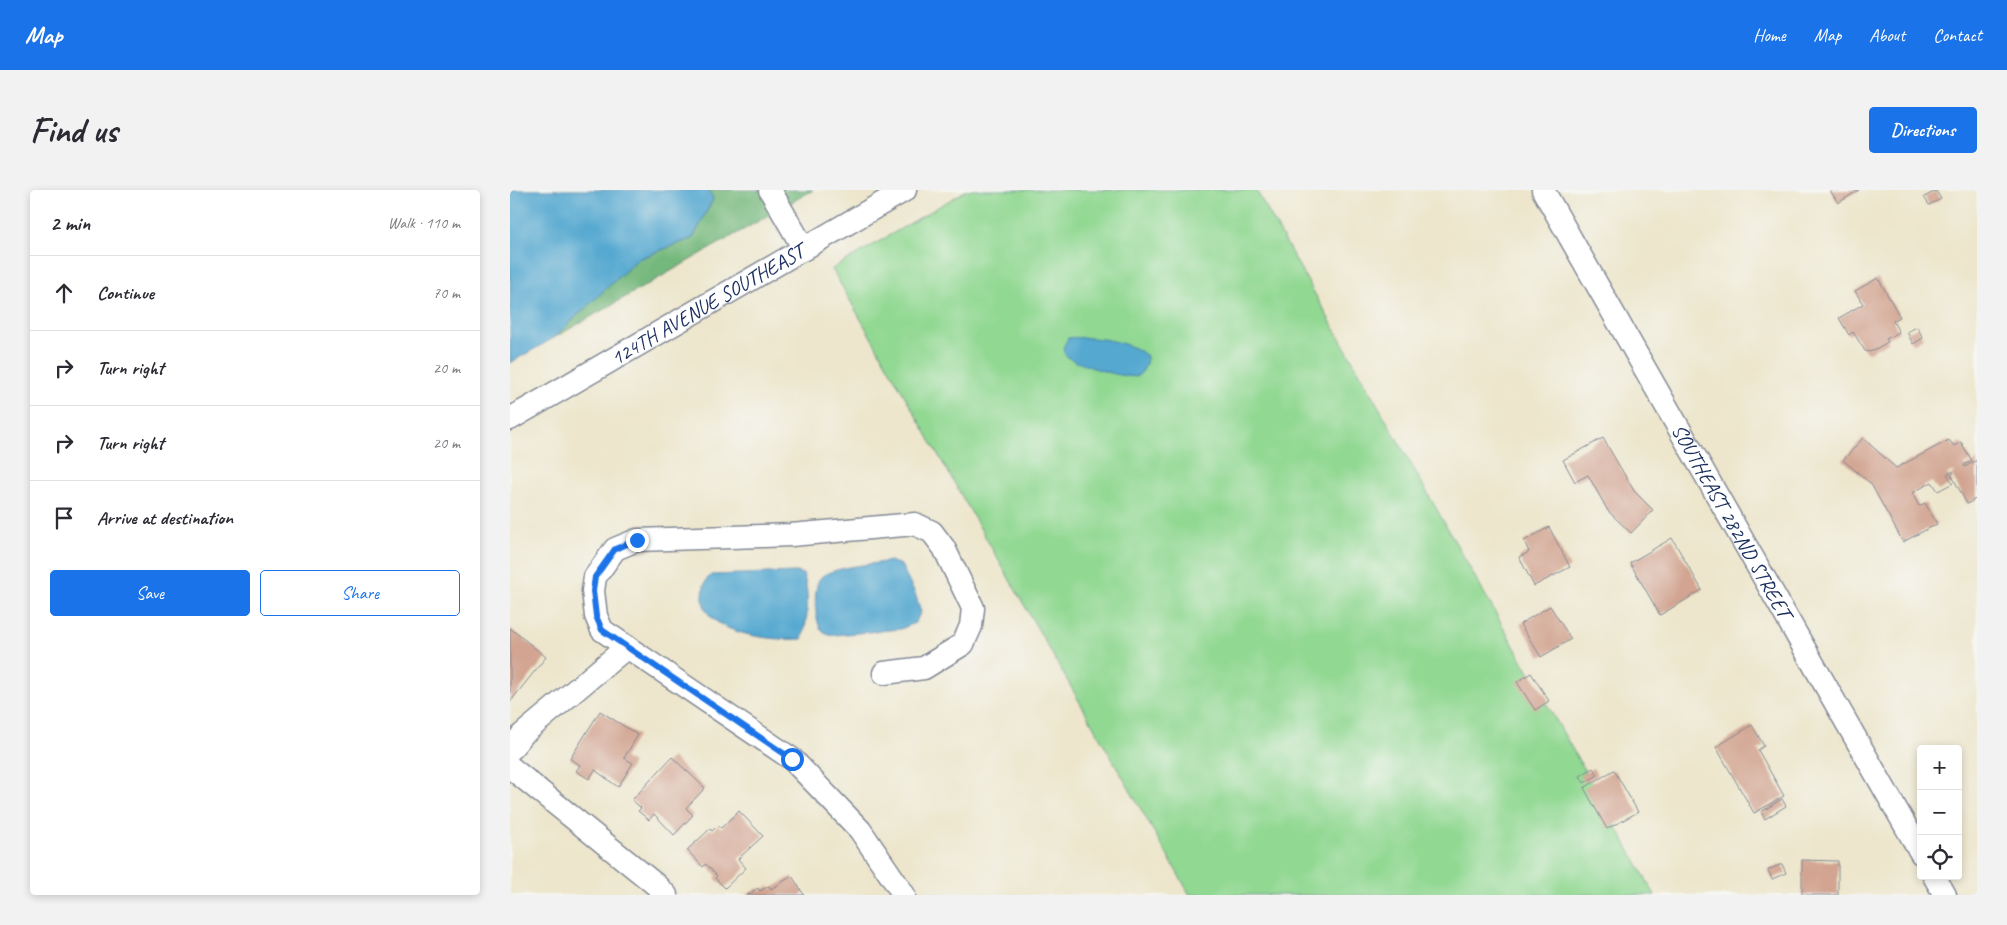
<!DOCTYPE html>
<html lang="en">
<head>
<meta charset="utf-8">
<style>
  body { margin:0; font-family:Caveat,sans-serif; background:#f2f2f3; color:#2b2b33 }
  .controls { position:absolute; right:15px; bottom:15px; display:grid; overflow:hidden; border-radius:5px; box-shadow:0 2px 8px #0003 }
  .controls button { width:45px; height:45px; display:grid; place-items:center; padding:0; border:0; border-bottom:1px solid #e1e1e2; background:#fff; color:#2b2b33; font:25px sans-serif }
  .stop { position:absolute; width:15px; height:15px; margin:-11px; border:4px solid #1a73e8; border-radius:50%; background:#fff }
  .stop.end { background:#1a73e8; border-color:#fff; box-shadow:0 1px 5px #0008 }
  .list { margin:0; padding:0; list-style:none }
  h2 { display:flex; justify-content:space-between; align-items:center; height:65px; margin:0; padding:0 20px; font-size:21px }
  h2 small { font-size:16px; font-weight:400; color:#7c7c81 }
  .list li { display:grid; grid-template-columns:32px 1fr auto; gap:15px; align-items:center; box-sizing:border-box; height:75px; padding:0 20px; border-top:1px solid #e1e1e2 }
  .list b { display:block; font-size:19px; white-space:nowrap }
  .list em { font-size:16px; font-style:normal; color:#7c7c81 }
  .actions { display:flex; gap:10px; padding:15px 20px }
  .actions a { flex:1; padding:11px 0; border:1px solid #1a73e8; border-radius:5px; text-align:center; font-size:18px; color:#1a73e8 }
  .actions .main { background:#1a73e8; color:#fff }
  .icon { flex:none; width:28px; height:28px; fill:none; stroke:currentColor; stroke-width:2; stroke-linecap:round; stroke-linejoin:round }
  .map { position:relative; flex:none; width:1467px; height:705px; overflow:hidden; border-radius:5px }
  header { display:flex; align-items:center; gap:30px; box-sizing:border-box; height:70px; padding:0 25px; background:#1a73e8; color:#fff }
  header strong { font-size:24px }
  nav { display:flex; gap:28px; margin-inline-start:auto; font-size:18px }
  .intro { display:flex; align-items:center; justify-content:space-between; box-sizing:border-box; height:120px; padding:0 30px }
  h1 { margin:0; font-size:35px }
  .button { padding:12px 22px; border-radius:5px; background:#1a73e8; color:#fff; font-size:18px; font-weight:700 }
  main { display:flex; gap:30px; padding:0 30px }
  aside { flex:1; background:#fff; border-radius:5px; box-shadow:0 2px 8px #0003 }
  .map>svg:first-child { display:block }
  .green { fill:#91d892; stroke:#568478 }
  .forest { fill:#74b87c; stroke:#48746d }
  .water { fill:#55a8d0; stroke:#386c97 }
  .building { fill:#d2a491 }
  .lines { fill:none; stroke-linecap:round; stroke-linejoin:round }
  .minor-casing { stroke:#848a95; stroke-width:25 }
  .minor { stroke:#fff; stroke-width:22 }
  .route { stroke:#1a73e8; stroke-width:6 }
  .labels { text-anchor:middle; stroke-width:4; stroke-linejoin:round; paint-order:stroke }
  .street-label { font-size:21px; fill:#1b2f5e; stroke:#f6f6f2 }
</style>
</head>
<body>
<header>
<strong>Map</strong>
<nav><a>Home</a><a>Map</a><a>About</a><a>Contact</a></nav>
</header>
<div class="intro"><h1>Find us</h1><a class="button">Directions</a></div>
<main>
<aside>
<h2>2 min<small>Walk · 110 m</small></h2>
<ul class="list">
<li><svg class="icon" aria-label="ahead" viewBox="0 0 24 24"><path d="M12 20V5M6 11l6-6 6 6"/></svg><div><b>Continue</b></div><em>70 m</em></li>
<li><svg class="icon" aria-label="right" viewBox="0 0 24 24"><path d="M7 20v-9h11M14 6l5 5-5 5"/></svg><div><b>Turn right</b></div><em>20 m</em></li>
<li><svg class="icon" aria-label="right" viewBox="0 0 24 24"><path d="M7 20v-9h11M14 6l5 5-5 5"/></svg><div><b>Turn right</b></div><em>20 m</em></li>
<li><svg class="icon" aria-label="arrive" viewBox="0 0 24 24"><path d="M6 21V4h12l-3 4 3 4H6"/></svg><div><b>Arrive at destination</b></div></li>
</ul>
<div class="actions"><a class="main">Save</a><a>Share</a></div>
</aside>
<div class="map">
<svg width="1467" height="705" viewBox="0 0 1467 705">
  <rect width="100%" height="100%" fill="#f6f6f2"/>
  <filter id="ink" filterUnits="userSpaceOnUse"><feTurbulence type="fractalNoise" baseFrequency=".02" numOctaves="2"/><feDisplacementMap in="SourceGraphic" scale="10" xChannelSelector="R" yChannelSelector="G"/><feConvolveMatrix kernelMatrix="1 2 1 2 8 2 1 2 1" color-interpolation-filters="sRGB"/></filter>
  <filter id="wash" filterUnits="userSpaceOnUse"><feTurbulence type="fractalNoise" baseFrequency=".0096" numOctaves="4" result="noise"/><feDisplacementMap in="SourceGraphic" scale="20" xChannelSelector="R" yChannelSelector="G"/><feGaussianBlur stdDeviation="1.12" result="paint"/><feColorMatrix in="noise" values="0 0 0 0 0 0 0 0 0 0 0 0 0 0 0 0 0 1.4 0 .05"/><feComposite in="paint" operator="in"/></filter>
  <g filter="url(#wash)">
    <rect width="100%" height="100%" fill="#ede6cc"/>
    <path class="green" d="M 457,0 L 746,0 L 1145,705 L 680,705 L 322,79 Z"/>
    <path class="forest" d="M 199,0 L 303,0 L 42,149 L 128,69 L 183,48 L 203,9 Z"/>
    <path class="water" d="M 0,0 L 199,0 L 203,9 L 183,48 L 128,69 L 42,149 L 0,173 Z
      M 558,148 C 582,146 618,150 637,166 C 637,173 634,183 627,186 C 618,190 567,174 559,168 C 555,165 554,163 553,158 Z
      M 380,371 L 391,375 L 405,403 L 411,422 L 405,433 L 391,439 L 325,445 C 319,445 315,443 311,439 C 304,430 303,394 311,387 C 322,377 364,374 380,371 Z
      M 286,382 L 293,384 C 300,401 298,433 292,449 C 264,451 190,445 193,405 C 194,396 193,392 201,385 Z"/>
    <g id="blocks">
      <path class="building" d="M 1320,0 L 1349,0 L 1328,13 Z
        M 1426,1 L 1431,9 L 1419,15 L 1414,7 Z
        M 1368,88 L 1390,127 L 1383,131 L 1389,142 L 1376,149 L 1378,152 L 1360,162 L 1355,161 L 1343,142 L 1339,145 L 1329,128 L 1353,114 L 1345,101 Z
        M 1407,137 L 1413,148 L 1403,154 L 1397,142 Z
        M 1093,248 L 1124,301 L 1143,320 L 1121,343 L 1098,321 L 1078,285 L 1065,292 L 1053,270 Z
        M 1353,248 L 1386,278 L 1439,250 L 1444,256 L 1451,252 L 1462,271 L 1454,275 L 1455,277 L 1467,270 L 1467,308 L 1457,314 L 1441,284 L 1444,283 L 1443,281 L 1437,284 L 1443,293 L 1428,301 L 1422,292 L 1402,303 L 1409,316 L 1415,313 L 1427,334 L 1393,352 L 1361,294 L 1333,270 Z
        M 1039,337 L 1060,377 L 1024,396 L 1009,367 L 1019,362 L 1014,351 Z
        M 1162,348 L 1192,400 L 1150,425 L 1120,373 Z
        M 1040,416 L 1061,449 L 1031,467 L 1010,434 Z
        M 0,438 L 36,467 L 0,512 Z
        M 1021,483 L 1039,511 L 1025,520 L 1007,492 Z
        M 90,521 L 128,545 L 114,568 L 123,573 L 108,597 L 85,580 L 79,589 L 66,581 L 70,575 L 60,569 Z
        M 1242,535 L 1254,556 L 1248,560 L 1274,606 L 1244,623 L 1206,557 Z
        M 162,567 L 195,598 L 176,618 L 183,625 L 164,645 L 144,624 L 139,630 L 128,621 L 131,618 L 122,610 Z
        M 1083,578 L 1088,585 L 1074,593 L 1070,586 Z
        M 1104,580 L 1128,622 L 1097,639 L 1074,598 Z
        M 1272,609 L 1276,616 L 1255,629 L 1251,622 Z
        M 229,621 L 253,646 L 228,669 L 236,678 L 215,698 L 205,688 L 207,686 L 196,674 L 193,677 L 177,660 L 200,639 L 202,641 L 208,635 L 211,638 Z
        M 1292,670 L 1328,671 L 1328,705 L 1292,705 Z
        M 1272,674 L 1276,683 L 1262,689 L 1258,680 Z
        M 282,686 L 294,705 L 237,705 L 248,698 L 250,701 L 259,696 L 261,699 Z"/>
    </g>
  </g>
  <g filter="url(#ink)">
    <use href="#blocks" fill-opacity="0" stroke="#848a95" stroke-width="1"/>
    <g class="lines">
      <defs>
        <g id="minor">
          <path d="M 260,0 L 294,59"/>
          <path id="s1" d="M 1033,0 L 1411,663"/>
          <path id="s2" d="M 0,229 L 395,0"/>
          <path d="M 374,483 L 414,478 L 453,454 L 461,436 L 463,418 L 434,358 L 422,342 L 405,334 L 281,345 L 127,350 L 105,359 L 85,387 L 83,401 L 86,426 L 92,440 L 282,569 L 350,640 L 394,705"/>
          <path d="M 0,560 L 13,544 L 117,457"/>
          <path d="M 0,577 L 146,695 L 156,705"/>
          <path d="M 1424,686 L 1435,705"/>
        </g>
      </defs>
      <use href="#minor" class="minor-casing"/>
      <use href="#minor" class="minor"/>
    </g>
  </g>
  <g class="lines" filter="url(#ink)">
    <path class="route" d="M 127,350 L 105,359 L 85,387 L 83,401 L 86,426 L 92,440 L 282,569"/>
  </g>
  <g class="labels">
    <g class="street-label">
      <text dy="7" stroke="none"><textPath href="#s2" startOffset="228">124TH AVENUE SOUTHEAST</textPath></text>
      <text dy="7" stroke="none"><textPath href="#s1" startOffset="381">SOUTHEAST 282ND STREET</textPath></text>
    </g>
  </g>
</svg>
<div class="controls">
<button>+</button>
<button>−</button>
<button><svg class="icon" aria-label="locate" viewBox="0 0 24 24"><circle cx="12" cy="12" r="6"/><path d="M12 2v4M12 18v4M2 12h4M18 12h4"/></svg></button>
</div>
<div class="stop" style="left:282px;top:569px"></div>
<div class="stop end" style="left:127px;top:350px"></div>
</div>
</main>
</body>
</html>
